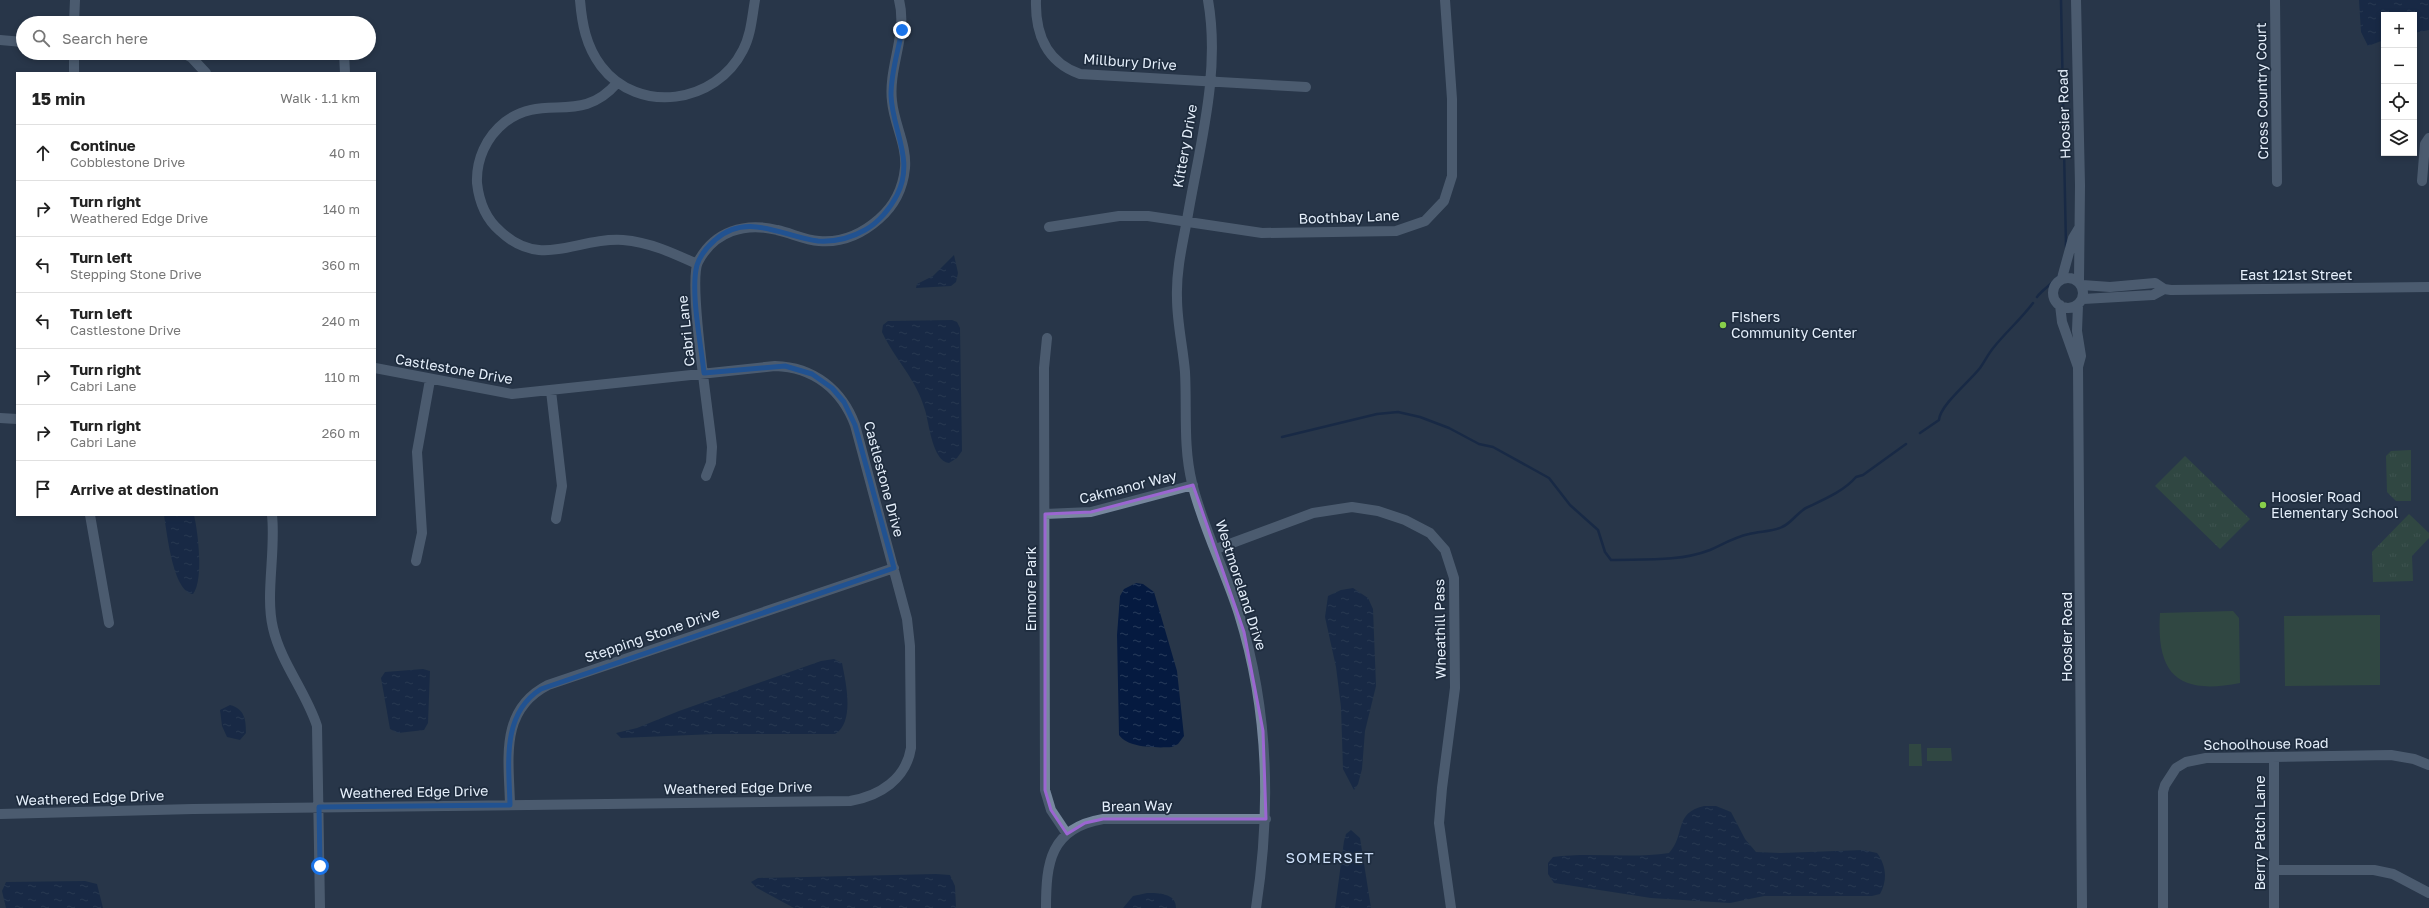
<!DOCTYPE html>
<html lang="en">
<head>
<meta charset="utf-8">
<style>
  body { margin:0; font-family:"Golos Text",sans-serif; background:#f6f6f6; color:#222 }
  .controls { position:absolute; right:12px; top:12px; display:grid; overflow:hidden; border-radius:0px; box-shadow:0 2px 6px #0003 }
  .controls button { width:36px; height:36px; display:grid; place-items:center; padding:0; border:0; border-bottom:1px solid #e0e0e0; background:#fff; color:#222; font:20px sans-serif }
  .stop { position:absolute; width:12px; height:12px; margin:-9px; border:3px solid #1a73e8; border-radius:50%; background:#fff }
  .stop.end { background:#1a73e8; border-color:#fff; box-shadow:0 1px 4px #0008 }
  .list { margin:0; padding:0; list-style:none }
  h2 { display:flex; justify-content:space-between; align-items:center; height:52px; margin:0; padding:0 16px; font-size:17px }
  h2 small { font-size:13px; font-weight:400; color:#767676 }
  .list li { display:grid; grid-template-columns:26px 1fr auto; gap:12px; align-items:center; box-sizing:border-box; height:56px; padding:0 16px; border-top:1px solid #e0e0e0 }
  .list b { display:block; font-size:15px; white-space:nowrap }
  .list p { margin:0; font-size:13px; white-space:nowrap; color:#767676 }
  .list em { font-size:13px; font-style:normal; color:#767676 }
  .icon { flex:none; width:22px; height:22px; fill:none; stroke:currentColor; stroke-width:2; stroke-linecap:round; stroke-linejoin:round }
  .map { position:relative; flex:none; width:2429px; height:908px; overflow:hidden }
  .search { position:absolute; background:#fff; box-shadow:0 2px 6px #0003; left:16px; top:16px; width:360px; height:44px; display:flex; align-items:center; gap:10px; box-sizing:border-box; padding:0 14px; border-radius:22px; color:#767676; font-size:15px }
  .panel { position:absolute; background:#fff; box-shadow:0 2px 6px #0003; left:16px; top:72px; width:360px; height:444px; border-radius:0px }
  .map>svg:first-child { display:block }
  .green { fill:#3b5c3a }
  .park { fill:url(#park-tufts) }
  .water { fill:url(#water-ripples) }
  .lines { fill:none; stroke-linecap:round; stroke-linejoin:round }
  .stream { stroke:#051a40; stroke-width:2.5 }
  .minor { stroke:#77889e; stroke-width:10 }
  .route { stroke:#1a73e8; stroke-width:5 }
  .marked { fill:none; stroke:#9b66d1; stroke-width:3; stroke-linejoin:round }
  .poi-dot { fill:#88cf4a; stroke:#1e2c3e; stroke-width:1.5 }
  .labels { text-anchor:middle; stroke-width:3.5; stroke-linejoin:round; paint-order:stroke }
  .street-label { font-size:14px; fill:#e5effb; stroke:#1e2c3e }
  .poi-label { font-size:14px; fill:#e5effb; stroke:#1e2c3e; text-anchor:start }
  .neighbourhood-label { font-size:15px; letter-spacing:1px; fill:#cddff8; stroke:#1e2c3e }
</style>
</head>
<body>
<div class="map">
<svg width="2429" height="908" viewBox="0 0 2429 908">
  <defs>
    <pattern id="park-tufts" width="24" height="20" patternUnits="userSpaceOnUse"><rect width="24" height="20" fill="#3b5c3a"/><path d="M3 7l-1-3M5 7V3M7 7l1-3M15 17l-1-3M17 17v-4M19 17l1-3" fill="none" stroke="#577457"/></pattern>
    <pattern id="water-ripples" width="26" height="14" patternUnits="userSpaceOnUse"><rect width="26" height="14" fill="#051a40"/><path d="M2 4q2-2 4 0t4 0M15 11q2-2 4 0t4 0" fill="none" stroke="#293c5c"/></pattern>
  </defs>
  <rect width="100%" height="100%" fill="#283649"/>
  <path class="green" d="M 2233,611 L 2239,618 L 2240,683 C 2179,695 2156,676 2160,613 Z
    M 2380,615 L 2380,685 L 2285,686 L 2284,616 Z
    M 1909,744 L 1921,744 L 1922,766 L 1909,766 Z
    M 1927,748 L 1951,748 L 1952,761 L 1927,761 Z"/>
  <path class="park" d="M 2411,450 L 2411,501 L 2396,501 L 2387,492 L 2386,456 L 2391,451 Z
    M 2185,456 L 2250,519 L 2220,549 L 2155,486 Z
    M 2409,514 L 2429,533 L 2429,538 L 2412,556 L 2413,581 L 2373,582 L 2372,552 Z"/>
  <path class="water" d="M 2359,0 L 2429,0 L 2429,30 L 2414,33 L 2414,15 L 2384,15 L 2384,40 L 2368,46 L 2361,32 Z
    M 954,255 L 958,273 L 956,282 L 951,286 L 916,288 L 917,284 L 933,276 Z
    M 952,320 L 957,322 L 960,328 L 962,451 L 957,458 L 949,463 C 932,461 929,422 925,410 C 916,378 895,360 882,332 L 883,325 L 888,321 Z
    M 164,515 L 194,515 C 198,532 204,580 193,594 C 173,592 167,533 164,515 Z
    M 1136,583 L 1143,584 L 1154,592 L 1177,671 L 1184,736 L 1178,744 L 1172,747 C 1157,748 1128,748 1119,735 L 1117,635 L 1120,596 L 1124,589 Z
    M 1353,588 L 1368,598 L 1373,609 L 1376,686 L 1365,731 L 1362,769 L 1358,784 L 1354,790 L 1343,769 L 1341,707 L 1336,667 L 1325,617 L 1328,596 L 1341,590 Z
    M 834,659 L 842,663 C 846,683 855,722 835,734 L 715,734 L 621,738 L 616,733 L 637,728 L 679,711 L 821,661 Z
    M 423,669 L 430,671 L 428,723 L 424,730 L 398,733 L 390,729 L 381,678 L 385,672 Z
    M 230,705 C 245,709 246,720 246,733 L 240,740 L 227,737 L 222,726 L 220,710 Z
    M 1704,806 L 1716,806 L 1731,812 L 1745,839 L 1756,852 L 1781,853 L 1863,850 L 1877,853 C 1886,865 1888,880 1880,894 L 1872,896 L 1764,896 L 1730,903 L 1651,898 L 1554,883 L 1548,874 L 1548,863 L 1553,857 C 1591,852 1631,859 1669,853 C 1686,835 1673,813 1704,806 Z
    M 1351,830 L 1360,838 L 1371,908 L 1335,908 L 1344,841 L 1346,834 Z
    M 936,874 L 950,875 L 955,886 L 956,908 L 794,908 L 757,888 L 751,882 L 758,878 Z
    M 85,881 L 97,884 L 103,908 L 6,908 L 2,891 L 6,882 Z
    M 1147,893 C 1159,893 1176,893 1176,908 L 1123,908 L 1133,896 Z"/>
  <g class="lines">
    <path class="stream" d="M 2061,0 L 2066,247
      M 2037,297 C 2044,288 2053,284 2059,275
      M 1920,433 L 1939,420 C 1940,405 1970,381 1980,368 C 1985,361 1988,354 1994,347 C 2006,332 2021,319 2033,303
      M 1282,437 L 1377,414 L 1398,412 L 1420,417 L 1449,428 L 1479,444 L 1493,447 L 1549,478 L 1570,505 L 1598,530 L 1605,552 L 1611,560 C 1643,559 1679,562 1710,550 C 1723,544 1735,537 1749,534 C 1759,531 1772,532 1782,527 C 1792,523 1798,511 1808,507 C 1825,499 1844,491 1856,477 L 1863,475 L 1906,444"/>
    <path class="minor" d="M 580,0 C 582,24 586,46 601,66 C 638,115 716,104 743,50 C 751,35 752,17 755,0
      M 1036,0 C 1035,33 1046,62 1080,74 L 1306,87
      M 1208,0 C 1221,73 1199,148 1187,220 C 1182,246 1176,272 1177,298 C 1177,323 1183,347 1185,372 C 1187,409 1183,446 1192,483 C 1203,528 1225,570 1239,614 C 1269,710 1271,810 1256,908
      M 2076,0 L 2080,185 L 2079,281
      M 2275,0 L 2277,182
      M 74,23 L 75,0
      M 0,40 L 23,42
      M 183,53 L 192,58 L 206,73
      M 344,53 L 345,73
      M 74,73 L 74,53
      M 617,83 C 580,126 544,92 505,122 C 486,137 476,160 477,183 C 479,201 486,219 500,231 C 541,270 576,237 623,240 C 649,242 673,253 697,264
      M 2422,181 L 2425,144 L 2429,138
      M 1049,227 L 1119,216 L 1148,216 L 1262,233 L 1396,231 L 1425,221 L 1444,201 L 1452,176 L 1452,99 L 1445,0
      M2053 293a15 15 0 1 1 30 0a15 15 0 1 1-30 0Z
      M 2062,278 L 2073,238 L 2079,228
      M 2082,285 L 2110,287 L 2155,283 L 2164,289 L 2171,290 L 2429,287
      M 2083,299 L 2153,295 L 2164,289
      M 2060,305 L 2062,322 L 2078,367
      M 2078,305 L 2077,331 L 2081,356 L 2078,367 L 2082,908
      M 1047,338 L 1044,368 L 1045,790 L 1051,810 L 1067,834
      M 551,391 L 562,486 L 556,519
      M 0,418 L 17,419
      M 706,476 L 711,463 L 712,447 C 709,416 688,282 698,262 C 714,231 745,222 777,230 C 791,233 805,240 819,241 C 841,243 862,234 879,219 C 894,206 903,188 905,168 C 907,145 894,124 892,101 C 888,67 908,34 899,0
      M 1045,514 L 1091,512 L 1193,485
      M 90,515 L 109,623
      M 272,515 C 276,551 265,595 273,628 C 281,663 306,692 317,726 L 320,908
      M 1216,549 L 1313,513 L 1352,507 L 1378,511 L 1405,520 L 1430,533 L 1445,550 L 1454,578 L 1455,688 L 1442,788 L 1439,823 L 1451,908
      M 416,561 L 422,533 L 417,452 L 430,380
      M 2274,758 L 2274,908
      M 510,805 C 509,759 499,710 548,685 L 894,568
      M 0,814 L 193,809 L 850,801 C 880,796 906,779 911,748 L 910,646 L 907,619 L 855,425 C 842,390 814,367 775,366 L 512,394 L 375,368
      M 2274,870 L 2374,870 L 2393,874 L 2429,893
      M 1046,908 C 1046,863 1050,828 1103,819 L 1266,819
      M 2163,908 L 2163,792 L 2165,785 L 2176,768 L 2186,762 L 2206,758 L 2391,755 L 2414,759 L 2429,765"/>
  </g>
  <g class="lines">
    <path class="route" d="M 320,866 L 319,807 L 510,805 C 509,764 501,714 541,689 L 894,568 L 855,425 L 844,402 L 832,388 L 812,374 L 785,366 L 704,373 C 701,344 690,291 697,265 C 700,256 708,246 715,240 C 747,211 783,237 818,241 C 835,242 851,238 865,230 C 878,223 890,209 897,195 C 915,160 892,130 891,95 C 891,72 898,52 902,30"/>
  </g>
  <path d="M0 0H2429V908H0ZM 1193,485 L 1244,632 L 1263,731 L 1266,819 L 1103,819 L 1085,823 L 1067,834 L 1051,810 L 1045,790 L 1045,514 L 1091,512 Z" fill="#283649" fill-opacity=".55" fill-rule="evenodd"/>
  <path class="marked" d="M 1193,485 L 1244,632 L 1263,731 L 1266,819 L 1103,819 L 1085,823 L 1067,834 L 1051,810 L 1045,790 L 1045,514 L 1091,512 Z"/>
  <g class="poi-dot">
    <circle cx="1723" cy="325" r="4"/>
    <circle cx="2263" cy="505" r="4"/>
  </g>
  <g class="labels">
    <g class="street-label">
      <text transform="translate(1130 62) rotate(4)" y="5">Millbury Drive</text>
      <text transform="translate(2262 91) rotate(-91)" y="5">Cross Country Court</text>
      <text transform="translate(2064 114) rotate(-92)" y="5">Hoosier Road</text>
      <text transform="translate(1185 146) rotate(-80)" y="5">Kittery Drive</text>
      <text transform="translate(1349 217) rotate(-2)" y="5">Boothbay Lane</text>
      <text x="2296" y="280">East 121st Street</text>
      <text transform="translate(686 331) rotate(-96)" y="5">Cabri Lane</text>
      <text transform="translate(454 369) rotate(10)" y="5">Castlestone Drive</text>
      <text transform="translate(884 479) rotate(75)" y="5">Castlestone Drive</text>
      <text transform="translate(1128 487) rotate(-14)" y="5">Cakmanor Way</text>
      <text transform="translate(1241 585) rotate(72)" y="5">Westmoreland Drive</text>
      <text transform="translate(1031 589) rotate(-90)" y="5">Enmore Park</text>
      <text transform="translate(1440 629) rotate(-91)" y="5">Wheathill Pass</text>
      <text transform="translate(652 635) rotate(-19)" y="5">Stepping Stone Drive</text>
      <text transform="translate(2067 637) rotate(-90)" y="5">Hoosier Road</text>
      <text transform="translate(2266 744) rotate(-1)" y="5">Schoolhouse Road</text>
      <text transform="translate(738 788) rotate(-1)" y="5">Weathered Edge Drive</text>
      <text transform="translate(414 792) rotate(-1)" y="5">Weathered Edge Drive</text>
      <text transform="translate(90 798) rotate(-2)" y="5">Weathered Edge Drive</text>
      <text transform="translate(1137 806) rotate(-1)" y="5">Brean Way</text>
      <text transform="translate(2260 833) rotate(-90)" y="5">Berry Patch Lane</text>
    </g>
    <g class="poi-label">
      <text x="1731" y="322">Fishers<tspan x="1731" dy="16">Community Center</tspan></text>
      <text x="2271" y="502">Hoosier Road<tspan x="2271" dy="16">Elementary School</tspan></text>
    </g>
    <g class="neighbourhood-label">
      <text x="1330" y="863">SOMERSET</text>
    </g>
  </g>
</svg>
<div class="controls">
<button>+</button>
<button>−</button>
<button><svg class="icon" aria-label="locate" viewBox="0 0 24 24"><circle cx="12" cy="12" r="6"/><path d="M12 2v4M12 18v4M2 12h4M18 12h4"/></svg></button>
<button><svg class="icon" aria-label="layers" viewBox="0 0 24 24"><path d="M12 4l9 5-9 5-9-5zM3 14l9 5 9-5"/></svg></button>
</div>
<div class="stop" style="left:320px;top:866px"></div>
<div class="stop end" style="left:902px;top:30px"></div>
<div class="search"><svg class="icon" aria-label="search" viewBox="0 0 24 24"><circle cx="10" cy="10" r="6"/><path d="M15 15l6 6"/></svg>Search here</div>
<section class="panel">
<h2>15 min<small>Walk · 1.1 km</small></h2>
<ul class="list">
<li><svg class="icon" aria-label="ahead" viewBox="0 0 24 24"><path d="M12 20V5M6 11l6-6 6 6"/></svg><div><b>Continue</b><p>Cobblestone Drive</p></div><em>40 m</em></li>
<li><svg class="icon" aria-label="right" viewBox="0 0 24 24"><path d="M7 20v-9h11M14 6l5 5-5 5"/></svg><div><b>Turn right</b><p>Weathered Edge Drive</p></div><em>140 m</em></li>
<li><svg class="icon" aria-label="left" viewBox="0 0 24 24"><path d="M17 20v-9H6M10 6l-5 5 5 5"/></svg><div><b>Turn left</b><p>Stepping Stone Drive</p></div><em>360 m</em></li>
<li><svg class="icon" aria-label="left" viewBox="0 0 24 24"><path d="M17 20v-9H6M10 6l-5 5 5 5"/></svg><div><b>Turn left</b><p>Castlestone Drive</p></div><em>240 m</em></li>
<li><svg class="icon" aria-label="right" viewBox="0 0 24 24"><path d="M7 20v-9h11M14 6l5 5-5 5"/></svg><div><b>Turn right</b><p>Cabri Lane</p></div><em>110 m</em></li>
<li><svg class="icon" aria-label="right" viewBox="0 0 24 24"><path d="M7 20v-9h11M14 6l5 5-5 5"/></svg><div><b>Turn right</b><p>Cabri Lane</p></div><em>260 m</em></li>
<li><svg class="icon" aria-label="arrive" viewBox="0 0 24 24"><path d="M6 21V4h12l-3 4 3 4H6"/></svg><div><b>Arrive at destination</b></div></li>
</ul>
</section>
</div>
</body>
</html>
